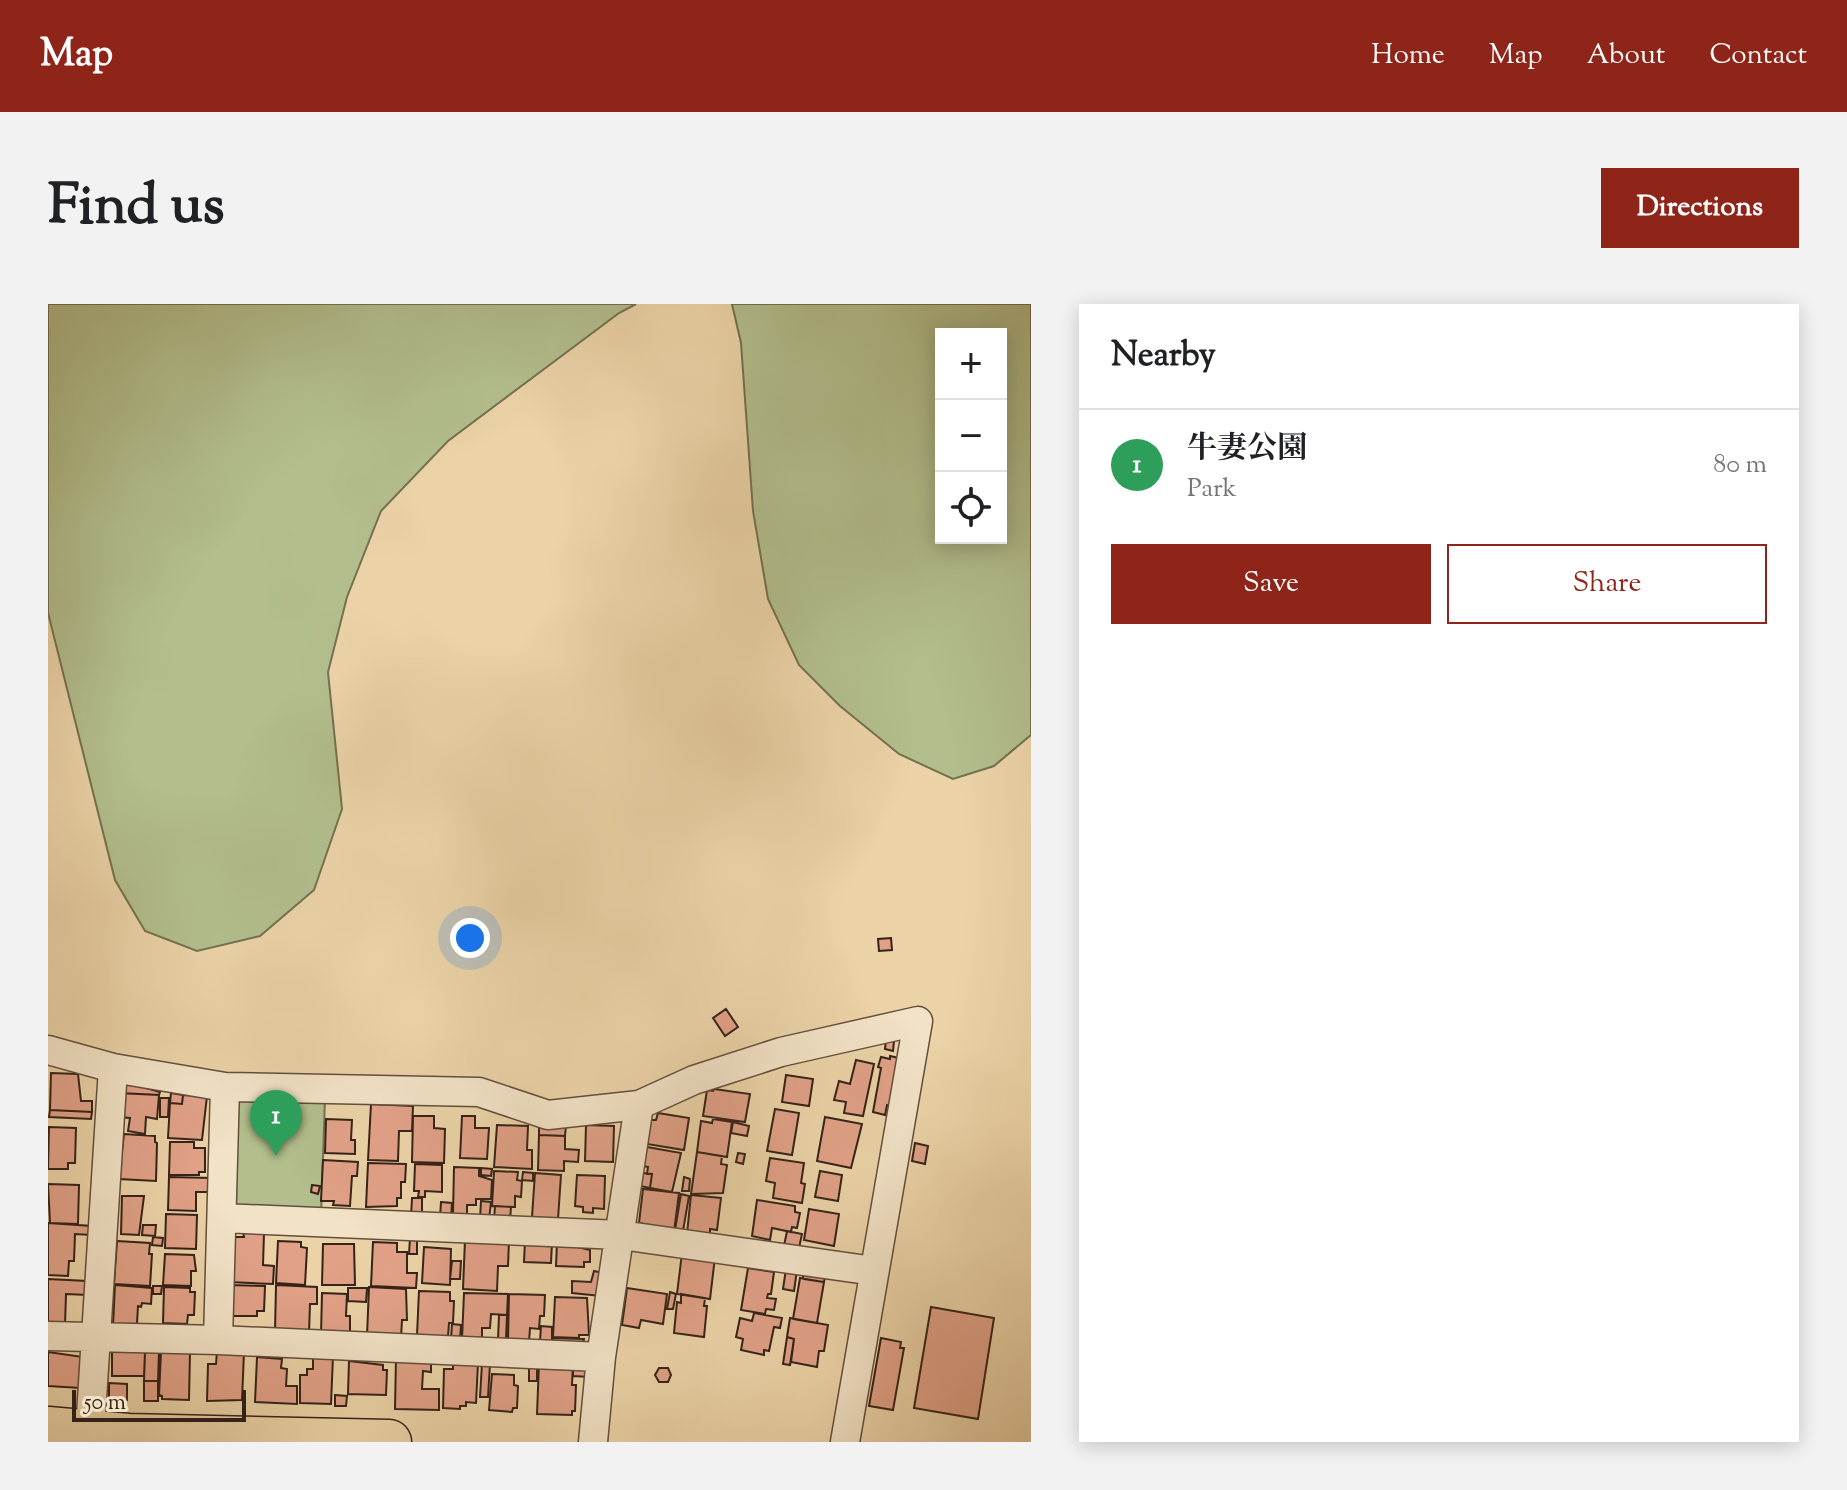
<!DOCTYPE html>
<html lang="en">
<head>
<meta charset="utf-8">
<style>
  body { margin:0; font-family:"Sorts Mill Goudy","Noto Serif JP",serif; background:#f2f2f2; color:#202124 }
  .controls { position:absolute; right:24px; top:24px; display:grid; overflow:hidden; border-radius:0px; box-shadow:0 4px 20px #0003 }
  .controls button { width:72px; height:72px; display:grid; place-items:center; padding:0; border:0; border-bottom:2px solid #e0e0e0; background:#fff; color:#202124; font:40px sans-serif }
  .scale { position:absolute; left:24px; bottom:20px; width:174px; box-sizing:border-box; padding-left:8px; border:4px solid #352218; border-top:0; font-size:22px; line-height:28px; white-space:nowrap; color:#352218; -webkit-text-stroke:6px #f2e2c6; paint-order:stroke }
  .you { position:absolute; left:422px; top:634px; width:28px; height:28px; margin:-20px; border:6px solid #fff; border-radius:50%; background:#1a73e8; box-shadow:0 0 0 12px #1a73e833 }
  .badge { display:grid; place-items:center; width:52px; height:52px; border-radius:50%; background:#8f2418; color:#fff; font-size:26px; font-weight:700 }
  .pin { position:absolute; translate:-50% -66px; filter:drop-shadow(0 2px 4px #0008) }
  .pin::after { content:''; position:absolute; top:42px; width:28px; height:24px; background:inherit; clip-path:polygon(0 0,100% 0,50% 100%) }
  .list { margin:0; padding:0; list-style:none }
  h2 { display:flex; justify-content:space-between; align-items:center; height:104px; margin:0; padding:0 32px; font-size:34px }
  h2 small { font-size:26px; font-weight:400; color:#757577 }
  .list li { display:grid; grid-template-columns:52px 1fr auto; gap:24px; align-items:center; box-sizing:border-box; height:112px; padding:0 32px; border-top:2px solid #e0e0e0 }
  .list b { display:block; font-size:30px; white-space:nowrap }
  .list p { margin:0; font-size:26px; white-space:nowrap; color:#757577 }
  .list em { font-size:26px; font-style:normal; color:#757577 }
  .actions { display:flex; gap:16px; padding:24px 32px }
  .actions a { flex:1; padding:18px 0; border:2px solid #8f2418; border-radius:0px; text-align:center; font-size:28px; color:#8f2418 }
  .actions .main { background:#8f2418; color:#fff }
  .icon { flex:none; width:44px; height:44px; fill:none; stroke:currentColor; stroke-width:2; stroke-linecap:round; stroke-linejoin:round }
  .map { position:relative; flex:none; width:983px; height:1138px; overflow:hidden; border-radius:0px }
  header { display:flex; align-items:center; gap:48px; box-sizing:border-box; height:112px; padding:0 40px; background:#8f2418; color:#fff }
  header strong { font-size:38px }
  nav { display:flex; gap:44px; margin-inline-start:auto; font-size:28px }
  .intro { display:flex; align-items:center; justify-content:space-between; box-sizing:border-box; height:192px; padding:0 48px }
  h1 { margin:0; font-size:56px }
  .button { padding:20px 36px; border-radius:0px; background:#8f2418; color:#fff; font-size:28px; font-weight:700 }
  main { display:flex; gap:48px; padding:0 48px }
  aside { flex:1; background:#fff; border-radius:0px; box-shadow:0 4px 20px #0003 }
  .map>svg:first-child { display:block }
  .green { fill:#b2be8c; stroke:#747052; stroke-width:2; fill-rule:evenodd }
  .building { fill:#e1a187; stroke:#352218; stroke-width:2 }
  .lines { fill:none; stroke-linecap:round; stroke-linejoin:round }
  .street-casing { stroke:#624e3c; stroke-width:31 }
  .primary-casing { stroke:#352218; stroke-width:47 }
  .street { stroke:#f2e2c6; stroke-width:28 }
  .primary { stroke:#ebd3a7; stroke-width:44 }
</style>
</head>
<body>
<header>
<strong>Map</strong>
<nav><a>Home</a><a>Map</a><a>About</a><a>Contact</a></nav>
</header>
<div class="intro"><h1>Find us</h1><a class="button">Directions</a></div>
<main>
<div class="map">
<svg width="983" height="1138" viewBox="0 0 983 1138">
  <rect width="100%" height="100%" fill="#ebd3a7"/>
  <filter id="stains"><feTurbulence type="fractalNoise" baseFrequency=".0025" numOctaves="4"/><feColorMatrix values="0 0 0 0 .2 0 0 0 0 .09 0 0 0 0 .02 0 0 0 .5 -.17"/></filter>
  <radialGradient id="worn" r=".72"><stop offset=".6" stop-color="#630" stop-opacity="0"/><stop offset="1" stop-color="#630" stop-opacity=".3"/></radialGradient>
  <path class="green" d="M 0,0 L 588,0 L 571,9 L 400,137 L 333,207 L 299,293 L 280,368 L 294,505 L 266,586 L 212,632 L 149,647 L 97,627 L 67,576 L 0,309 Z
    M 684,0 L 983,0 L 983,431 L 946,462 L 905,475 L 851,450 L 792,402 L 751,361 L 720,295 L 705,207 L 693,39 ZM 953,30 L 953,234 L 893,234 L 893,30 Z
    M 183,791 L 277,794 L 273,913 L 179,910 Z"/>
  <path class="building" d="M 843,634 L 844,646 L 831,647 L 830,635 Z
    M 678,705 L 690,723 L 677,732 L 665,714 Z
    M 838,736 L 846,737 L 845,747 L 837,745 Z
    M 842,752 L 851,754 L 842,802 L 839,801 L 837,811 L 825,808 L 833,764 L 830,763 L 833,753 L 842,755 Z
    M 808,756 L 826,760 L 815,812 L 796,809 L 798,798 L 786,796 L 791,777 L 802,780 Z
    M 3,769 L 30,770 L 33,797 L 44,797 L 44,808 L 2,806 Z
    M 738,771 L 765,775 L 761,802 L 734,798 Z
    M 81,779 L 112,788 L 111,791 L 71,789 Z
    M 666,785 L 702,790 L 697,818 L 655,812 L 659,786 L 665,787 Z
    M 71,789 L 111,791 L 109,815 L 98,813 L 97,830 L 80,827 L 82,814 L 70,813 Z
    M 123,789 L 135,791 L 134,800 L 122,799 Z
    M 135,791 L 159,792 L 154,836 L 120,834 L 122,799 L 134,800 Z
    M 112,794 L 121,794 L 120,813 L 112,813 Z
    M 323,800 L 365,802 L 364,827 L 351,827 L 350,857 L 320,856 Z
    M 727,805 L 751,809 L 744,851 L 719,847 Z
    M 2,806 L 44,808 L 43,815 L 1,813 Z
    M 610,809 L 641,814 L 636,846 L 599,840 L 603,816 L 608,816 Z
    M 365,812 L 386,812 L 386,824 L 397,825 L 396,859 L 364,858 Z
    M 414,812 L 427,812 L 427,824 L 441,824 L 439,855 L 412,854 Z
    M 777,813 L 814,820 L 803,864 L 769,857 Z
    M 278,815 L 304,816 L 303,836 L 307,836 L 307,850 L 277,849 Z
    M 665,815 L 684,818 L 679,853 L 649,848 L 653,817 L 664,819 Z
    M 685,818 L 701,822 L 699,832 L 683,829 Z
    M 491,820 L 518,821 L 517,832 L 491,831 Z
    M 449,821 L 480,822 L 479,846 L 484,846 L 484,865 L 446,863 Z
    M 538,821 L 566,822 L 565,858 L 537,857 Z
    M 1,823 L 28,824 L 27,859 L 20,859 L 20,865 L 0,865 Z
    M 76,830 L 107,832 L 107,838 L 109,839 L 108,877 L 71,875 Z
    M 491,831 L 517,832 L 517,845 L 531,846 L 530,858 L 516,857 L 516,867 L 490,866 Z
    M 122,838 L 146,838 L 146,844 L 157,844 L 157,868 L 151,868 L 151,871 L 121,871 Z
    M 867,839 L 880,842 L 877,860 L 864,857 Z
    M 599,843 L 633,849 L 624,888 L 602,884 L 604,870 L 599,870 L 600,863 L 595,862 Z
    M 649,848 L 674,852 L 673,860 L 679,861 L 675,889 L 643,890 Z
    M 690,849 L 697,850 L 695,860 L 688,858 Z
    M 722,854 L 756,859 L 753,879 L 757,880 L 754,899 L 725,894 L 727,879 L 718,877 Z
    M 275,856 L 310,858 L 309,872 L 304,872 L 302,902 L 285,901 L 286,897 L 273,897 Z
    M 320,859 L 358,860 L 357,878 L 353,878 L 353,894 L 349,894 L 349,902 L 318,903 Z
    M 367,860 L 394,861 L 394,888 L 377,887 L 377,893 L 370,893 L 371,887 L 366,887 Z
    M 406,863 L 431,864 L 431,872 L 444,876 L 443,895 L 428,895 L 428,901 L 419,901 L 419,911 L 405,910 Z
    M 433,864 L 444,865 L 443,872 L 433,871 Z
    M 446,867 L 470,868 L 469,876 L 474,877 L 473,893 L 467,892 L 467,903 L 444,902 Z
    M 772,867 L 794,871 L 790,897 L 767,893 Z
    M 475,868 L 485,869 L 485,877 L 474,876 Z
    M 487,869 L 513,871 L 510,915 L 484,913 Z
    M 595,869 L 604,870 L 602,884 L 592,882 Z
    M 529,871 L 557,872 L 556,905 L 545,904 L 545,909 L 535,908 L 535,903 L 527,902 Z
    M 121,873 L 164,874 L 164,888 L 148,888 L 148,907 L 120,906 Z
    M 636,873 L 642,875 L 641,887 L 634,887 Z
    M 0,880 L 31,881 L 30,920 L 2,919 Z
    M 264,881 L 272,882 L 270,890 L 263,888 Z
    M 595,885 L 631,889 L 626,928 L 602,925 L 602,921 L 591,919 Z
    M 633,890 L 641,892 L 635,927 L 627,926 Z
    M 643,891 L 673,894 L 669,926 L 662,925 L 662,932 L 639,930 Z
    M 74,892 L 96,892 L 91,931 L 73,930 Z
    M 364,894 L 374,894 L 374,914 L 363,913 Z
    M 709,896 L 747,902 L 747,908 L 752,909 L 749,924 L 744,923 L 743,928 L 724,924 L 722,936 L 704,932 Z
    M 433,897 L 443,898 L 441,916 L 432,915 Z
    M 393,898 L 404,899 L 403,915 L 392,914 Z
    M 447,902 L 463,903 L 462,916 L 446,916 Z
    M 761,905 L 791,910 L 786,942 L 756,936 Z
    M 118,910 L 149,911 L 148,945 L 117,944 Z
    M 0,919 L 44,922 L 43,931 L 27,930 L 26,957 L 21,957 L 20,972 L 0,971 Z
    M 95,921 L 108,921 L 107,932 L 94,931 Z
    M 739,927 L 754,930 L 751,944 L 736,942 Z
    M 195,928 L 216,929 L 215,961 L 226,962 L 225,980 L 181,978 L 183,933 L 196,933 Z
    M 105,933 L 115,934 L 114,942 L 104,941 Z
    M 362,934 L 369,934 L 369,950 L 361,950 Z
    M 417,936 L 461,936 L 460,962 L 450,962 L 449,987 L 415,985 Z
    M 69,937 L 102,939 L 101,950 L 104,950 L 102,982 L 66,980 Z
    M 230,937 L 253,938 L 253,943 L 259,944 L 257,981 L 228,979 Z
    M 477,937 L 504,938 L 503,959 L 476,958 Z
    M 325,938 L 349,939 L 349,948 L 359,948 L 359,969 L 369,969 L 368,984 L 323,982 Z
    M 509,938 L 542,946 L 542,958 L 536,958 L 536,963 L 508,962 Z
    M 275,940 L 306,940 L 307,981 L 274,981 Z
    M 376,943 L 403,945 L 402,981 L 374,979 Z
    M 634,949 L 667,953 L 662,995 L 629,990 Z
    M 117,950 L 146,951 L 148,967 L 143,967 L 143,982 L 115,981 Z
    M 404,957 L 413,957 L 412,975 L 402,975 Z
    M 700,964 L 726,968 L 723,990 L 720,990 L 719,994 L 728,995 L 726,1006 L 718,1005 L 717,1010 L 693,1006 Z
    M 738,965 L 749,966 L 746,987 L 735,985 Z
    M 546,967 L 555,969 L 553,992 L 524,989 L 524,977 L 543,978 Z
    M 755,969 L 777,972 L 776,978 L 755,975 Z
    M 752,974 L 776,978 L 769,1019 L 745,1015 Z
    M 0,975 L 39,977 L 39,991 L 18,990 L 17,1021 L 0,1020 Z
    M 67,981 L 104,984 L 103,1000 L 94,999 L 93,1003 L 90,1002 L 89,1020 L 65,1021 Z
    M 180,981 L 217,982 L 216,1007 L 209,1007 L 209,1012 L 179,1012 Z
    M 228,981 L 269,983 L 269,1000 L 262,1000 L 261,1029 L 227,1028 Z
    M 105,982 L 114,982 L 113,990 L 105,990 Z
    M 116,983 L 142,984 L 142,988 L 147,988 L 146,1011 L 140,1011 L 139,1020 L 115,1019 Z
    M 321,983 L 358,985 L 359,1016 L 354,1016 L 353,1034 L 319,1032 Z
    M 300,984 L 319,984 L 318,998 L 300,997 Z
    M 579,984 L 619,990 L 615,1020 L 593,1016 L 591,1024 L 574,1021 Z
    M 371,987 L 402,988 L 402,997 L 406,997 L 405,1019 L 401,1019 L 400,1033 L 369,1031 Z
    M 622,988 L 628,990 L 625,1005 L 619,1005 Z
    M 274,989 L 299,990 L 298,1012 L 302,1012 L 302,1032 L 273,1031 Z
    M 416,989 L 460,990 L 459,1011 L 443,1010 L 442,1024 L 434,1024 L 434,1036 L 414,1035 Z
    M 461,990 L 497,991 L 496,1012 L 492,1012 L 491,1025 L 482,1024 L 481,1038 L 460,1037 Z
    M 633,990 L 657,994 L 656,1002 L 659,1002 L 656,1033 L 626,1029 L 629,998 L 633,999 Z
    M 507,993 L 539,994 L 541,1031 L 531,1031 L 531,1034 L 505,1033 Z
    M 883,1003 L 946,1014 L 930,1115 L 866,1104 Z
    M 706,1009 L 734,1014 L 732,1024 L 726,1023 L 721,1047 L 716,1046 L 716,1051 L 693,1046 L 695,1035 L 688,1033 L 692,1014 L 704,1017 Z
    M 451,1011 L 459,1011 L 458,1036 L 450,1036 Z
    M 742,1014 L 780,1021 L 776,1047 L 771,1047 L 769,1063 L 743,1058 L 746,1035 L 739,1033 Z
    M 404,1020 L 413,1021 L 412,1035 L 403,1035 Z
    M 493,1022 L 504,1023 L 504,1038 L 492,1037 Z
    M 739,1033 L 746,1035 L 742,1061 L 735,1060 Z
    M 505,1034 L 536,1035 L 535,1039 L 505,1038 Z
    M 833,1034 L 853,1038 L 852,1044 L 856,1044 L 845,1106 L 821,1102 Z
    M 64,1047 L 97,1048 L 96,1072 L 64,1072 Z
    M 169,1047 L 196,1048 L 194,1096 L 159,1097 L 160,1060 L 168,1060 Z
    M 0,1048 L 35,1053 L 32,1084 L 0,1082 Z
    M 97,1048 L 111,1048 L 110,1077 L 96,1077 Z
    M 113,1048 L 142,1049 L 141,1096 L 114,1095 L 114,1092 L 111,1091 Z
    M 265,1052 L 285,1052 L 283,1100 L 252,1099 L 252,1071 L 259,1071 L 259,1065 L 265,1065 Z
    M 209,1053 L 234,1055 L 233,1064 L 239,1065 L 238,1082 L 249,1082 L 249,1100 L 207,1098 Z
    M 348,1054 L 383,1058 L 383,1068 L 375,1067 L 374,1085 L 391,1085 L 391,1106 L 347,1105 Z
    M 301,1057 L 335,1061 L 335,1066 L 339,1066 L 338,1091 L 300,1090 Z
    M 405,1059 L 430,1059 L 428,1099 L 418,1098 L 418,1102 L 412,1102 L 412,1105 L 395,1104 L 396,1065 L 405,1065 Z
    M 434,1059 L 442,1060 L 440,1093 L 432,1093 Z
    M 491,1059 L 525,1060 L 524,1081 L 528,1081 L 527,1107 L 524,1107 L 524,1111 L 489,1110 Z
    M 481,1060 L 489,1060 L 489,1077 L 481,1077 Z
    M 525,1060 L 543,1067 L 542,1073 L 525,1072 Z
    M 611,1064 L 620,1064 L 623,1071 L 620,1078 L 611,1078 L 607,1071 Z
    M 444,1070 L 466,1071 L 466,1081 L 470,1082 L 469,1104 L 465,1104 L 464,1108 L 441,1106 Z
    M 96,1077 L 110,1077 L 110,1097 L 96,1097 Z
    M 61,1079 L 79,1080 L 79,1096 L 61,1096 Z
    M 287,1091 L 299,1092 L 298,1102 L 287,1102 Z"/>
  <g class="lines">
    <defs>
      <path id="street" d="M 0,746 L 65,764 L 177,783 L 431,788 L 500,811 L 591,801 L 646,776 L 733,748 L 870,717 L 797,1138
        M 174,914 L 573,931 L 826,967
        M 0,1032 L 170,1036 L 553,1053
        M 170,1036 L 177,783
        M 42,1127 L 65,764
        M 545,1138 L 553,1053 L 591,801"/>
      <path id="primary" d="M 0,1125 L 80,1132 L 341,1138"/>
    </defs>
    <use href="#street" class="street-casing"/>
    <use href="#primary" class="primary-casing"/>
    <use href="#street" class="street"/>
    <use href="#primary" class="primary"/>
  </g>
  <rect width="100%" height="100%" filter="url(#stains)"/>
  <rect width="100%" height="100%" fill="url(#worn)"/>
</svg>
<div class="controls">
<button>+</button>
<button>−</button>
<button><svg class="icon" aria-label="locate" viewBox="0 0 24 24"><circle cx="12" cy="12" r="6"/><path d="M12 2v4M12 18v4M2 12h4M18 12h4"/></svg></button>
</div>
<div class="scale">50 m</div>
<div class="you"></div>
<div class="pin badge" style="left:228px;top:852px;background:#2e9e5b">1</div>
</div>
<aside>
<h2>Nearby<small></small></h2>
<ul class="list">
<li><span class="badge" style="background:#2e9e5b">1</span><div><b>牛妻公園</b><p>Park</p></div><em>80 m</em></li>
</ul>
<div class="actions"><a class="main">Save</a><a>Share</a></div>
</aside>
</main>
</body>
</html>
